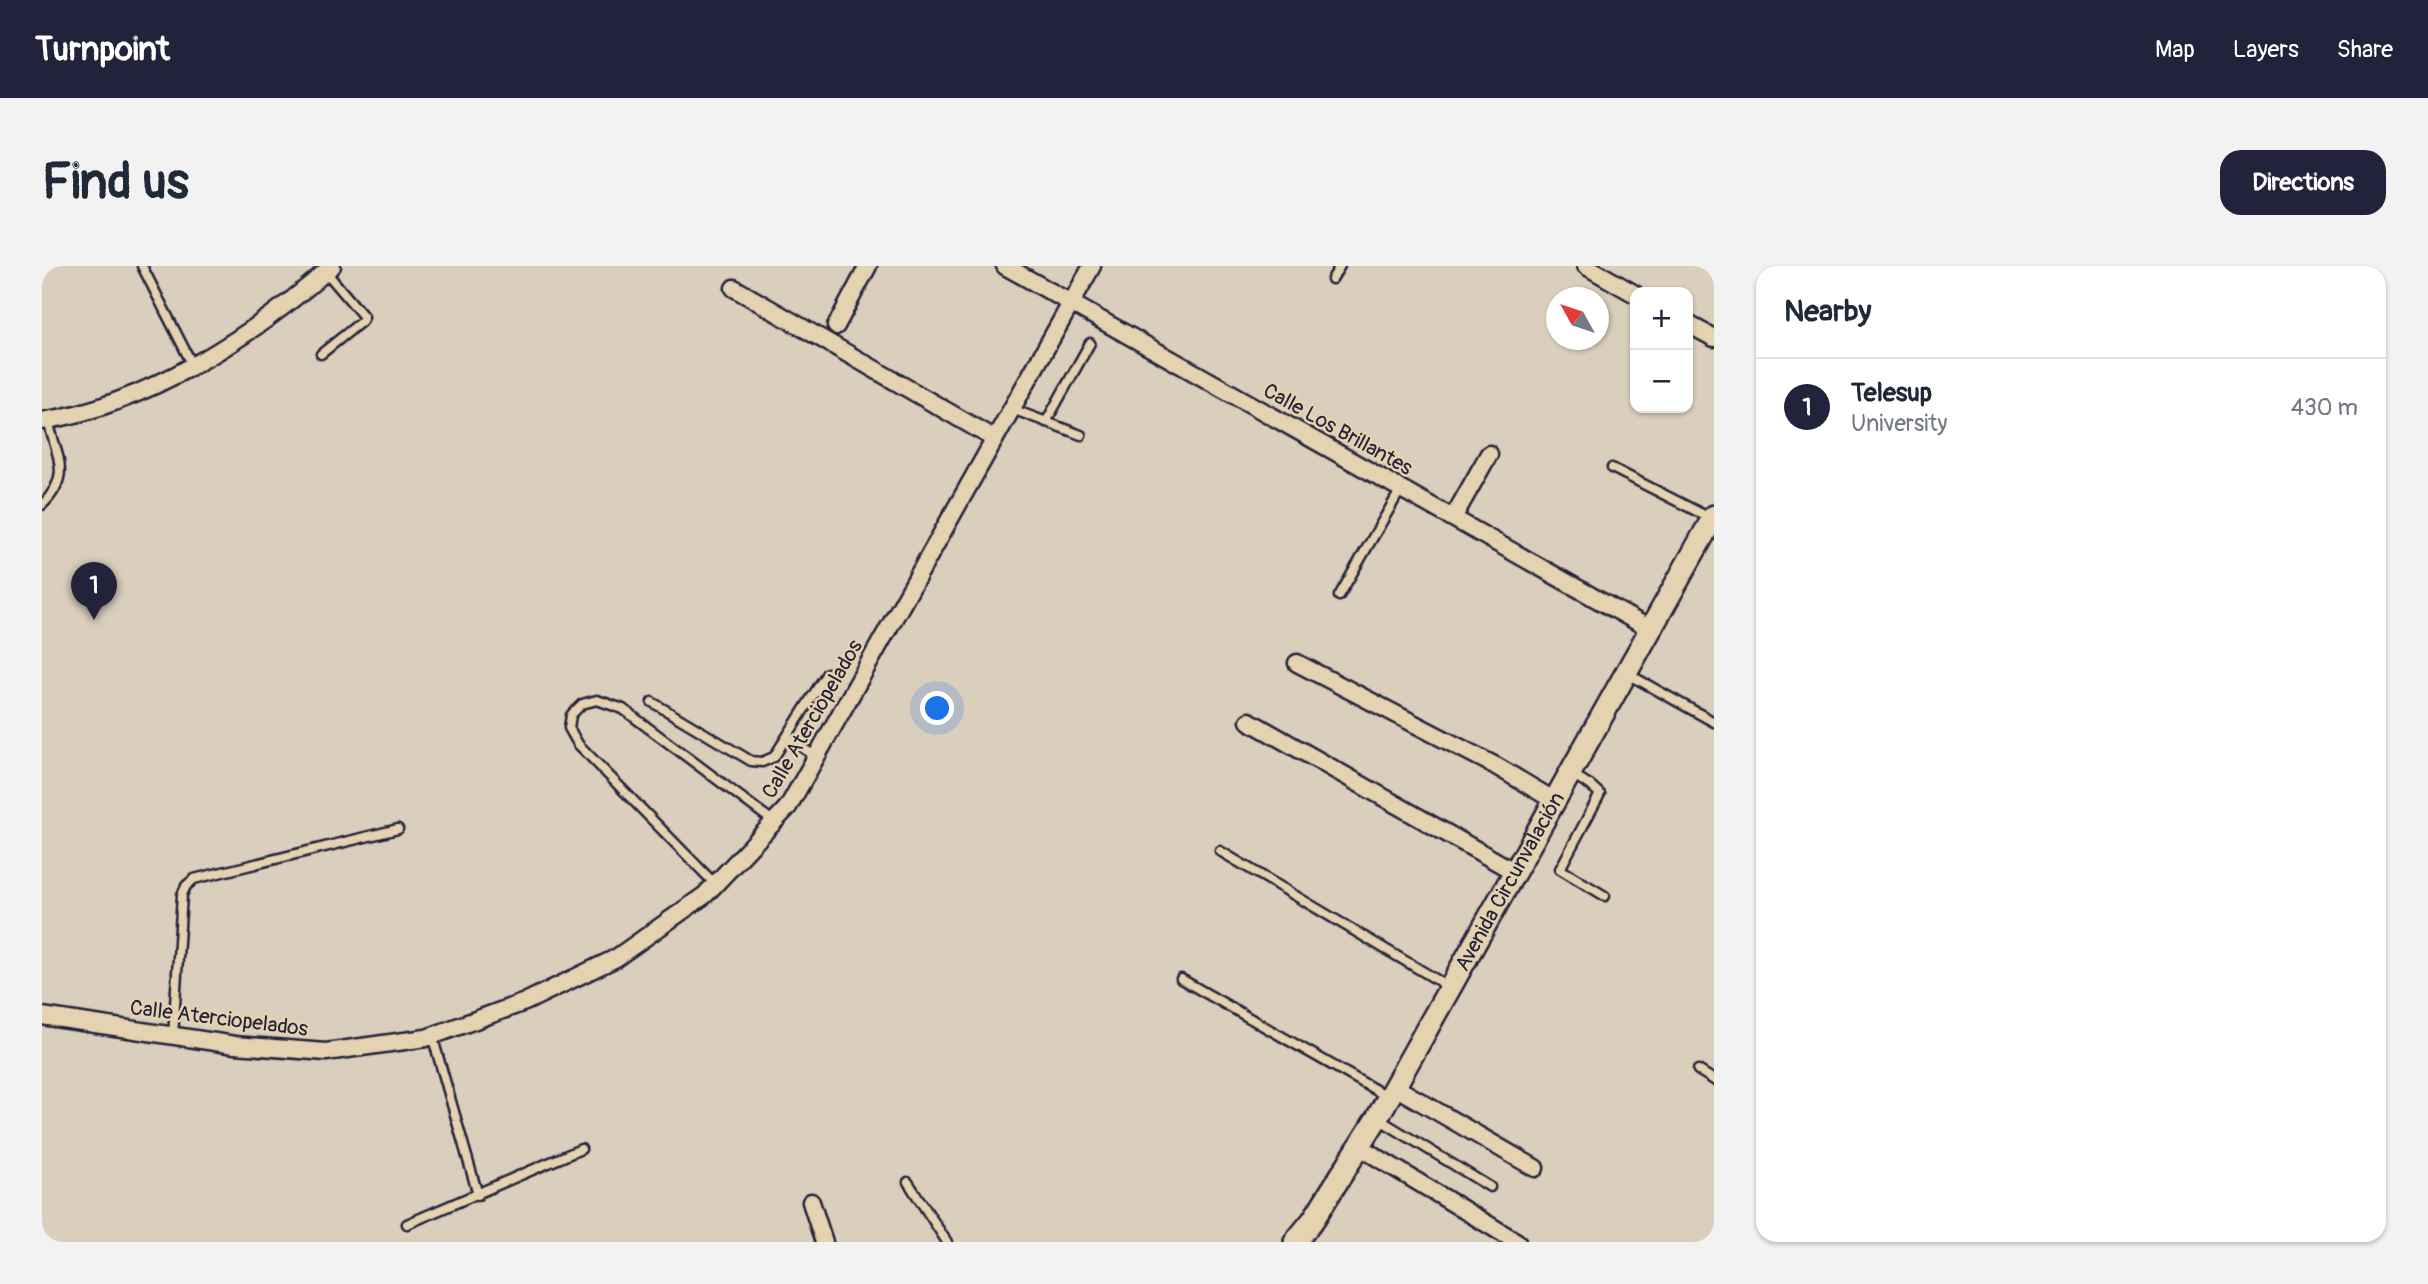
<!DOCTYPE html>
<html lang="en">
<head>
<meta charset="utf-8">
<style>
  body { margin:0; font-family:Pangolin,sans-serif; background:#f2f2f3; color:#1f2937 }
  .controls { position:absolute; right:21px; top:21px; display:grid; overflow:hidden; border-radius:14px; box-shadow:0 2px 5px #0004 }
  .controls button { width:63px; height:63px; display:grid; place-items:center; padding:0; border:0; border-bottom:2px solid #e0e1e3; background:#fff; color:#1f2937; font:35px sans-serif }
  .compass { position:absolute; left:1504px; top:21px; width:63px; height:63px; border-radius:50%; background:#fff; box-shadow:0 2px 5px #0004; rotate:310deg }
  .you { position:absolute; left:896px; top:443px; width:24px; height:24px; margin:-18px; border:5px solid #fff; border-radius:50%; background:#1a73e8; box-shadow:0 0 0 10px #1a73e833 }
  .badge { display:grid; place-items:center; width:46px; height:46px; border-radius:50%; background:#22223b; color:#fff; font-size:23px; font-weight:700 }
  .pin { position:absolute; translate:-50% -58px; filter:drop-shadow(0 2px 4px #0008) }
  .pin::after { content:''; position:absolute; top:37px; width:24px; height:21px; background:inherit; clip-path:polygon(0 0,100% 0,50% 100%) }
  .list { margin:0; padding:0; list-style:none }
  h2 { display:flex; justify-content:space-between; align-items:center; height:91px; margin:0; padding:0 28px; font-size:30px }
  h2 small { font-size:23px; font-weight:400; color:#747a83 }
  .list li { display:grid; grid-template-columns:46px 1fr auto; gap:21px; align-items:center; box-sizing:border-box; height:98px; padding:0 28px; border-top:2px solid #e0e1e3 }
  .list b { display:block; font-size:26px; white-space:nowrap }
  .list p { margin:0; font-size:23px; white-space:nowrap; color:#747a83 }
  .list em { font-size:23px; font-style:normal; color:#747a83 }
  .map { position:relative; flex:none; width:1672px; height:976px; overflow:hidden; border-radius:21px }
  header { display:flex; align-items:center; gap:42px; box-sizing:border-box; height:98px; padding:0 35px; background:#22223b; color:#fff }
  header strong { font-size:33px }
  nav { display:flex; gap:38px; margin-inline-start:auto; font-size:24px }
  .intro { display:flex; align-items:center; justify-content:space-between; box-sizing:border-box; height:168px; padding:0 42px }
  h1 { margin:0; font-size:49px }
  .button { padding:18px 32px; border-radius:21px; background:#22223b; color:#fff; font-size:24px; font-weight:700 }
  main { display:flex; gap:42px; padding:0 42px }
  aside { flex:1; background:#fff; border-radius:21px; box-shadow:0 2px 5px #0004 }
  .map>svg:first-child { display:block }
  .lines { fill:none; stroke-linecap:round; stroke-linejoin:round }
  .lane-casing { stroke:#22223b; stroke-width:13 }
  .street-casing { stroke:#22223b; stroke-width:21 }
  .secondary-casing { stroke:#22223b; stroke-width:26 }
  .lane { stroke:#e5d2b0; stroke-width:8 }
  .street { stroke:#e5d2b0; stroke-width:16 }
  .secondary { stroke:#e5d2b0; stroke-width:21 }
  .labels { text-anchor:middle; stroke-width:5; stroke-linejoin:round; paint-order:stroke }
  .street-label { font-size:21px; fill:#22223b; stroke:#e5d2b0 }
</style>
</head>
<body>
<header>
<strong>Turnpoint</strong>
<nav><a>Map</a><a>Layers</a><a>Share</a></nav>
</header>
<div class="intro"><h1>Find us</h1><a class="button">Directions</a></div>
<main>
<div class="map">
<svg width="1672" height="976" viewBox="0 0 1672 976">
  <rect width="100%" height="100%" fill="#dacebc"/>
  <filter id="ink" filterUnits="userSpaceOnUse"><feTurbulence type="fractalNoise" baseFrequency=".0143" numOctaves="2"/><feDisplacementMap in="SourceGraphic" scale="14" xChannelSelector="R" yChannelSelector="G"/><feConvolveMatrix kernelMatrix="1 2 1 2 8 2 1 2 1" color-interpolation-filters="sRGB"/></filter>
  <g filter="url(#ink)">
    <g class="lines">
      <defs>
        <path id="lane" d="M 100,0 L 151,100
          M 1290,13 L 1298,0
          M 279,88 L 320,55 L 322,51 L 284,6
          M 970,143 L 1039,169
          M 1004,156 L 1048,77
          M 1570,202 L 1670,253
          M 0,239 C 31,209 14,190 6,154
          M 1297,330 L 1359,223
          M 1586,408 L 1672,456
          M 610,436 L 709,495 L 720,496 L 732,491 L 785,407
          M 745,471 L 774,491
          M 1528,507 L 1548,519 L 1558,528 L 1518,603 L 1563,630
          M 1178,585 L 1407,721
          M 673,618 L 536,478 L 527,462 L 529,449 L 540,438 L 555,434 L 581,443 L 732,556
          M 1139,713 L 1346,831
          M 390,769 L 436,929
          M 131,770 L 140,629 L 144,620 L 152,613 L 356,563
          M 1656,804 L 1672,814
          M 1335,852 L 1448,921
          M 866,916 L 905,976
          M 365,958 L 539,883"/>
        <path id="street" d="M 963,0 L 1608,363
          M 1544,0 L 1593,28
          M 692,22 L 953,173
          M 1646,58 L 1672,72
          M 794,60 L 826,0
          M 0,155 C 104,139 213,69 290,0
          M 1411,252 L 1447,188
          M 1255,397 L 1454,500 L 1513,535
          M 1207,455 L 1473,606
          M 0,750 L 193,779 L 284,786 L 384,772 L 483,736 L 574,692 L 663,629 L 746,541 L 1050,0
          M 1353,821 L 1493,902
          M 1318,881 L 1475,976
          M 769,936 L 782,976"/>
        <g id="secondary">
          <path id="s1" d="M 1253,976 L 1271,954 L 1335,852 L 1672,250"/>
        </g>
      </defs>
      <use href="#lane" class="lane-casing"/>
      <use href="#street" class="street-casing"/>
      <use href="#secondary" class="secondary-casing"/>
      <use href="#lane" class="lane"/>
      <use href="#street" class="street"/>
      <use href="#secondary" class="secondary"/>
    </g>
  </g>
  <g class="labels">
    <g class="street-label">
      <text transform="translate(1296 163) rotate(29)" y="7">Calle Los Brillantes</text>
      <text transform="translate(770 453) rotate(-60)" y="7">Calle Aterciopelados</text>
      <text dy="7" stroke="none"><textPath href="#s1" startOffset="420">Avenida Circunvalación</textPath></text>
      <text transform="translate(177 752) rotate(7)" y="7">Calle Aterciopelados</text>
    </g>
  </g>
</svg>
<div class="controls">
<button>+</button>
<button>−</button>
</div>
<svg class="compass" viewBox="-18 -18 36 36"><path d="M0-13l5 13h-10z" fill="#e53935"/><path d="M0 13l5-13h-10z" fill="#747a83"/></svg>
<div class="you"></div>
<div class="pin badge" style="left:52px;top:354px">1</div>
</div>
<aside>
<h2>Nearby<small></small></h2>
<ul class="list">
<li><span class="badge">1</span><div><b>Telesup</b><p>University</p></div><em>430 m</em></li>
</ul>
</aside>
</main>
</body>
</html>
